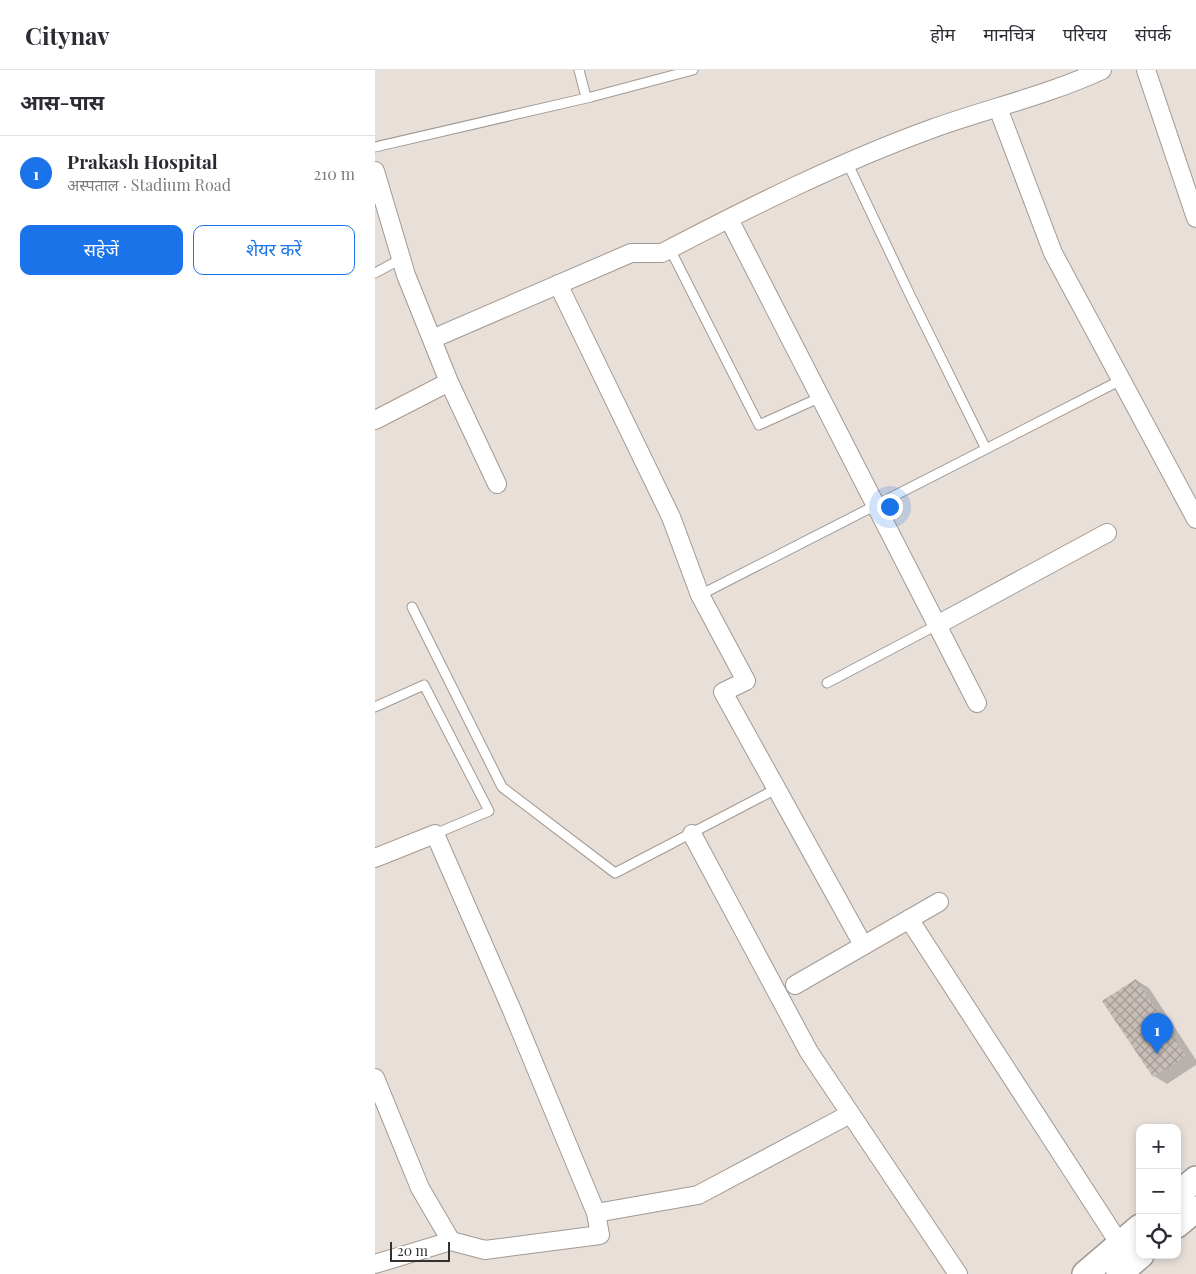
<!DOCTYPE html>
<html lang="hi">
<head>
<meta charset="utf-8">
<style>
  body { margin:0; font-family:"Playfair Display","Noto Sans Devanagari",serif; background:#f7f7f7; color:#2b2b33 }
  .controls { position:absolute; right:15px; bottom:15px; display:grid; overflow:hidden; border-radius:10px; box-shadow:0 2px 8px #0003 }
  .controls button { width:45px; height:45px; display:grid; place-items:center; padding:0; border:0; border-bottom:1px solid #e1e1e2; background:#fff; color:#2b2b33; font:25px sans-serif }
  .scale { position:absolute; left:15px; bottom:12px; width:60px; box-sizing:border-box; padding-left:5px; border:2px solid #34302e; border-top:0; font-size:14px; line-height:18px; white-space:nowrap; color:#34302e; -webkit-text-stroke:4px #fff; paint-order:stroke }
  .you { position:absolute; left:514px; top:436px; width:18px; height:18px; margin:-12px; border:4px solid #fff; border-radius:50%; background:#1a73e8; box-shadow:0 0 0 8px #1a73e833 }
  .badge { display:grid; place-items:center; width:32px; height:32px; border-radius:50%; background:#1a73e8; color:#fff; font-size:16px; font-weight:700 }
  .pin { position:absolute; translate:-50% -41px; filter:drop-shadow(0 1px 2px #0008) }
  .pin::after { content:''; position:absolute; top:26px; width:18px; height:15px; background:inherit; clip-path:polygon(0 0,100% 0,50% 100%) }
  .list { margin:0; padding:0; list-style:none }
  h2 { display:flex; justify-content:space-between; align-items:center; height:65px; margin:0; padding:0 20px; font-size:21px }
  h2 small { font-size:16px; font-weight:400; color:#7c7c81 }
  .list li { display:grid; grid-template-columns:32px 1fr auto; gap:15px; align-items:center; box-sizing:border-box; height:75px; padding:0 20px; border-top:1px solid #e1e1e2 }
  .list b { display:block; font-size:19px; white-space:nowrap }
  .list p { margin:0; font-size:16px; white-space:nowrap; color:#7c7c81 }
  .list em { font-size:16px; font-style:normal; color:#7c7c81 }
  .actions { display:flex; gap:10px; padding:15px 20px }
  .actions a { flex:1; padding:11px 0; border:1px solid #1a73e8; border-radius:10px; text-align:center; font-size:18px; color:#1a73e8 }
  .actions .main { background:#1a73e8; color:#fff }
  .icon { flex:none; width:28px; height:28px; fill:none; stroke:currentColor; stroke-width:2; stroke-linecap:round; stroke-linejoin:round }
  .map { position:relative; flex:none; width:821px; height:1204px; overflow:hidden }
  header { display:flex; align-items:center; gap:30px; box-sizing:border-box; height:70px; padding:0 25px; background:#fff; border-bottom:1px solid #e1e1e2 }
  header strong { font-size:24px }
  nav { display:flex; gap:28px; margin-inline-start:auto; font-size:18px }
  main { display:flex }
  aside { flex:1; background:#fff }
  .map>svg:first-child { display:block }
  .shadow { fill:#0003 }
  .building { fill:url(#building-cross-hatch) }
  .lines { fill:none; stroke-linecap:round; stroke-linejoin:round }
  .lane-casing { stroke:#a29993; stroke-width:11 }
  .street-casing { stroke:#a29993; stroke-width:20 }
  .secondary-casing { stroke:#a29993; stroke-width:28 }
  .lane { stroke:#fff; stroke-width:9 }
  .street { stroke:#fff; stroke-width:18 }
  .secondary { stroke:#fff; stroke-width:25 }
</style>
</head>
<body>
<header>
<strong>Citynav</strong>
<nav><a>होम</a><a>मानचित्र</a><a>परिचय</a><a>संपर्क</a></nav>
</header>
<main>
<aside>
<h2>आस-पास<small></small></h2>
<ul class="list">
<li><span class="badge">1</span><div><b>Prakash Hospital</b><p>अस्पताल · Stadium Road</p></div><em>210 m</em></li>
</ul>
<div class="actions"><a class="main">सहेजें</a><a>शेयर करें</a></div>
</aside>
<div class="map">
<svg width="821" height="1204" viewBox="0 0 821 1204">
  <defs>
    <pattern id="building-cross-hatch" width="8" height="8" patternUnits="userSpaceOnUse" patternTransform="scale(1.25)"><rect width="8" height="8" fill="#c8beb8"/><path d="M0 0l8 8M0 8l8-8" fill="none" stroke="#a39b96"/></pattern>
  </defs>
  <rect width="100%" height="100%" fill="#e8dfd8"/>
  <path class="shadow" d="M 761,910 L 774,918 L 821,990 L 821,995 L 792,1014 L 779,1006 Z"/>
  <path class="building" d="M 761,909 L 811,986 L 778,1007 L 727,931 Z"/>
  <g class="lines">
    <defs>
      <path id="lane" d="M 204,0 L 211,27
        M 0,77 L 216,27 L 318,0
        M 472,92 L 535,225 L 611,379
        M 295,179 L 384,355 L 446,327
        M 0,203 L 26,189
        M 325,525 L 746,310
        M 37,537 L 127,717 L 240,803 L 401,719
        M 452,613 L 562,555
        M 0,637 L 49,615 L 114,741 L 60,764"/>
      <path id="street" d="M 771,0 L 821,148
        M 623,38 L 678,183 L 821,449
        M 0,101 L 31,205 L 74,312 L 122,414
        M 354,149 L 602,633
        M 183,214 L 296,447 L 325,525 L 371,611 L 348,622 L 488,875
        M 57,269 L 256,183 L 287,183 C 375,137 465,92 559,58 C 615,38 673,25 727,0
        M 0,350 L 74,312
        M 562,555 L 732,463
        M 317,764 L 434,982 L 583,1204
        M 0,788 L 60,764 L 136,938 L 221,1143 L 225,1165 L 110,1180 L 76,1171 L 45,1118 L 0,1008
        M 534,849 L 750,1182
        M 420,915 L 564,832
        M 221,1143 L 323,1125 L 475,1044
        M 0,1194 L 76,1171"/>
      <path id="secondary" d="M 802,1125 L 821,1109
        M 802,1155 L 821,1139
        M 710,1204 L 765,1157
        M 744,1204 L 766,1185"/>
    </defs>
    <use href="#lane" class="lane-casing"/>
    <use href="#street" class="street-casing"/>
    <use href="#secondary" class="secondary-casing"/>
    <use href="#lane" class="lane"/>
    <use href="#street" class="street"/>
    <use href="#secondary" class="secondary"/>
  </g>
</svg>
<div class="controls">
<button>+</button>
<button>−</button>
<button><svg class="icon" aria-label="locate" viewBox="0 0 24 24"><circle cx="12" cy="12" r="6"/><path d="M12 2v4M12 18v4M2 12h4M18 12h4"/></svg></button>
</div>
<div class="scale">20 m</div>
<div class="you"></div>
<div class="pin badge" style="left:782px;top:984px">1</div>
</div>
</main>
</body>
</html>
